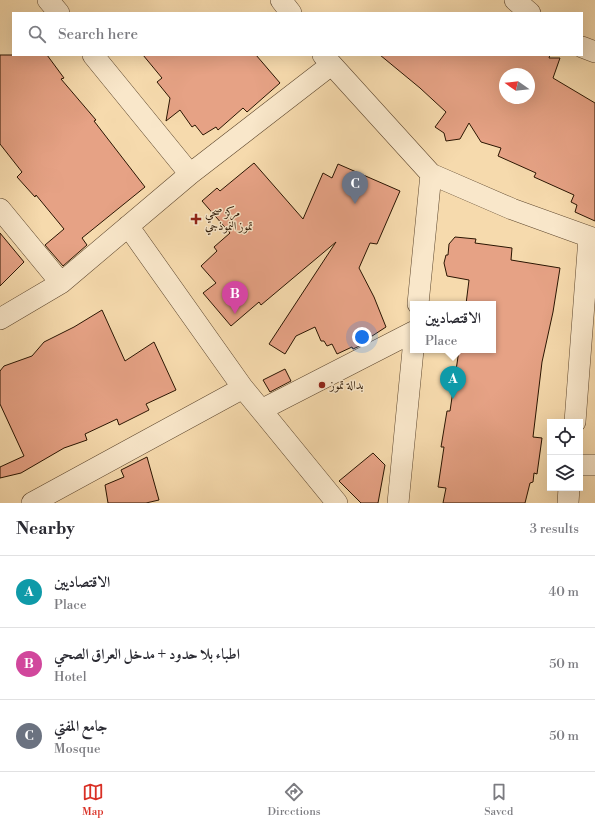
<!DOCTYPE html>
<html lang="en">
<head>
<meta charset="utf-8">
<style>
  body { margin:0; font-family:"Libre Bodoni",Amiri,serif; background:#f2f2f3; color:#2b2b33 }
  .controls { position:absolute; right:12px; bottom:12px; display:grid; overflow:hidden; border-radius:0px; box-shadow:0 4px 16px #0002 }
  .controls button { width:36px; height:36px; display:grid; place-items:center; padding:0; border:0; border-bottom:1px solid #e1e1e2; background:#fff; color:#2b2b33; font:20px sans-serif }
  .compass { position:absolute; left:499px; top:68px; width:36px; height:36px; border-radius:50%; background:#fff; box-shadow:0 4px 16px #0002; rotate:284deg }
  .you { position:absolute; left:362px; top:337px; width:14px; height:14px; margin:-10px; border:3px solid #fff; border-radius:50%; background:#1a73e8; box-shadow:0 0 0 6px #1a73e833 }
  .badge { display:grid; place-items:center; width:26px; height:26px; border-radius:50%; background:#d93025; color:#fff; font-size:13px; font-weight:700 }
  .pin { position:absolute; translate:-50% -33px; filter:drop-shadow(0 1px 2px #0008) }
  .pin::after { content:''; position:absolute; top:21px; width:14px; height:12px; background:inherit; clip-path:polygon(0 0,100% 0,50% 100%) }
  .popup { position:absolute; left:410px; top:301px; width:86px; height:52px; box-sizing:border-box; display:grid; place-content:center; border-radius:0px; background:#fff; filter:drop-shadow(0 1px 3px #0005); font-size:13px; white-space:nowrap; color:#7c7c81 }
  .popup b { font-size:15px; color:#2b2b33 }
  .popup::after { content:''; position:absolute; left:50%; top:100%; margin-left:-8px; border:8px solid transparent; border-top-color:#fff }
  .list { margin:0; padding:0; list-style:none }
  h2 { display:flex; justify-content:space-between; align-items:center; height:52px; margin:0; padding:0 16px; font-size:17px }
  h2 small { font-size:13px; font-weight:400; color:#7c7c81 }
  .list li { display:grid; grid-template-columns:26px 1fr auto; gap:12px; align-items:center; box-sizing:border-box; height:72px; padding:0 16px; border-top:1px solid #e1e1e2 }
  .list b { display:block; font-size:15px; white-space:nowrap }
  .list p { margin:0; font-size:13px; white-space:nowrap; color:#7c7c81 }
  .list em { font-size:13px; font-style:normal; color:#7c7c81 }
  .icon { flex:none; width:22px; height:22px; fill:none; stroke:currentColor; stroke-width:2; stroke-linecap:round; stroke-linejoin:round }
  .map { position:relative; flex:none; width:595px; height:503px; overflow:hidden }
  .search { position:absolute; background:#fff; box-shadow:0 4px 16px #0002; left:12px; right:12px; top:12px; height:44px; display:flex; align-items:center; gap:10px; box-sizing:border-box; padding:0 14px; border-radius:0px; color:#7c7c81; font-size:15px }
  .sheet { height:268px; background:#fff }
  nav { display:flex; justify-content:space-around; align-items:center; box-sizing:border-box; height:56px; border-top:1px solid #e1e1e2; background:#fff; font-size:11px; color:#7c7c81 }
  nav a { display:grid; justify-items:center; gap:2px }
  nav .on { color:#d93025 }
  .map>svg:first-child { display:block }
  .building { fill:#e6a285; stroke:#2a1502; fill-rule:evenodd }
  .lines { fill:none; stroke-linecap:round; stroke-linejoin:round }
  .minor-casing { stroke:#5d462d; stroke-width:22 }
  .minor { stroke:#f9e7ca; stroke-width:21 }
  .poi-dot { fill:#8f2418; stroke:#f9e7ca; stroke-width:1.5 }
  .labels { text-anchor:middle; stroke-width:3; stroke-linejoin:round; paint-order:stroke }
  .poi-label { font-size:12px; fill:#2a1502; stroke:#f9e7ca; text-anchor:start }
</style>
</head>
<body>
<div class="map">
<svg width="595" height="503" viewBox="0 0 595 503">
  <rect width="100%" height="100%" fill="#f6daad"/>
  <filter id="stains"><feTurbulence type="fractalNoise" baseFrequency=".005" numOctaves="4"/><feColorMatrix values="0 0 0 0 .2 0 0 0 0 .09 0 0 0 0 .02 0 0 0 .5 -.17"/></filter>
  <radialGradient id="worn" r=".72"><stop offset=".6" stop-color="#630" stop-opacity="0"/><stop offset="1" stop-color="#630" stop-opacity=".3"/></radialGradient>
  <path class="building" d="M 0,55 L 47,55 L 64,78 L 61,79 L 96,120 L 94,121 L 145,187 L 82,238 L 87,245 L 63,266 L 45,245 L 64,229 L 36,195 L 35,197 L 17,177 L 22,172 L 0,144 Z
    M 143,55 L 256,55 L 280,83 L 247,112 L 243,108 L 218,130 L 216,127 L 203,135 L 195,125 L 192,127 L 180,110 L 166,121 L 170,98 L 157,82 L 162,78 Z
    M 380,55 L 550,55 L 549,58 L 560,58 L 553,78 L 595,103 L 595,221 L 575,212 L 577,205 L 571,202 L 574,195 L 534,177 L 536,173 L 498,156 L 501,148 L 481,142 L 469,123 L 460,139 L 446,141 L 444,133 L 435,127 L 446,112 L 420,88 ZM 505,74 L 529,74 L 529,98 L 505,98 Z
    M 254,163 L 303,219 L 323,173 L 332,178 L 338,164 L 400,191 L 377,244 L 370,243 L 359,268 L 374,297 L 386,327 L 369,338 L 370,341 L 353,349 L 352,347 L 337,354 L 332,344 L 327,346 L 324,341 L 321,341 L 315,327 L 296,336 L 285,354 L 269,344 L 336,242 L 261,305 L 259,302 L 231,326 L 203,293 L 216,283 L 201,266 L 217,251 L 214,247 L 230,233 L 202,201 L 217,188 L 220,191 Z
    M 0,233 L 24,262 L 0,286 Z
    M 455,237 L 476,239 L 475,243 L 512,248 L 511,260 L 560,268 L 553,312 L 542,362 L 533,437 L 542,438 L 537,474 L 534,473 L 533,482 L 530,483 L 525,503 L 443,503 L 446,488 L 438,487 L 444,447 L 441,447 L 447,411 L 450,411 L 459,350 L 493,350 L 493,304 L 466,304 L 469,280 L 447,276 L 444,263 L 446,255 L 448,255 L 449,244 Z
    M 102,310 L 125,361 L 154,342 L 176,390 L 146,404 L 149,410 L 119,425 L 117,419 L 85,434 L 87,440 L 64,448 L 21,473 L 0,478 L 0,467 L 24,456 L 0,404 L 0,371 L 4,366 L 32,356 L 44,342 L 74,327 Z
    M 285,369 L 291,381 L 270,392 L 263,380 Z
    M 373,453 L 385,465 L 378,503 L 361,503 L 339,481 Z
    M 147,457 L 159,500 L 146,503 L 108,503 L 105,485 L 124,477 L 121,470 Z"/>
  <g class="lines">
    <defs>
      <path id="minor" d="M 48,0 L 59,13
        M 281,0 L 291,13
        M 515,0 L 530,13
        M 582,47 L 595,52
        M 93,55 L 190,174
        M 323,55 L 431,174 L 512,209 L 595,239
        M 0,209 L 61,283
        M 128,226 L 243,388 L 337,503
        M 418,304 L 431,174
        M 0,319 L 61,283 L 190,174 L 331,65
        M 261,410 L 413,332
        M 575,422 L 589,238
        M 580,465 L 595,465
        M 32,503 L 243,388
        M 398,503 L 413,350
        M 568,503 L 569,488"/>
    </defs>
    <use href="#minor" class="minor-casing"/>
    <use href="#minor" class="minor"/>
  </g>
  <g class="poi-dot">
    <path d="M194 213h4v4h4v4h-4v4h-4v-4h-4v-4h4z"/>
    <circle cx="322" cy="385" r="4"/>
  </g>
  <g class="labels">
    <g class="poi-label">
      <text x="205" y="216">مركز صحي<tspan x="205" dy="14">تموز النموذجي</tspan></text>
      <text x="330" y="389">بدالة تموز</text>
    </g>
  </g>
  <rect width="100%" height="100%" filter="url(#stains)"/>
  <rect width="100%" height="100%" fill="url(#worn)"/>
</svg>
<div class="controls">
<button><svg class="icon" aria-label="locate" viewBox="0 0 24 24"><circle cx="12" cy="12" r="6"/><path d="M12 2v4M12 18v4M2 12h4M18 12h4"/></svg></button>
<button><svg class="icon" aria-label="layers" viewBox="0 0 24 24"><path d="M12 4l9 5-9 5-9-5zM3 14l9 5 9-5"/></svg></button>
</div>
<svg class="compass" viewBox="-18 -18 36 36"><path d="M0-13l5 13h-10z" fill="#e53935"/><path d="M0 13l5-13h-10z" fill="#7c7c81"/></svg>
<div class="you"></div>
<div class="pin badge" style="left:453px;top:399px;background:#0f9aa8">A</div>
<div class="popup"><b>الاقتصاديين</b>Place</div>
<div class="pin badge" style="left:235px;top:314px;background:#d1479c">B</div>
<div class="pin badge" style="left:355px;top:204px;background:#6b7280">C</div>
<div class="search"><svg class="icon" aria-label="search" viewBox="0 0 24 24"><circle cx="10" cy="10" r="6"/><path d="M15 15l6 6"/></svg>Search here</div>
</div>
<section class="sheet">
<h2>Nearby<small>3 results</small></h2>
<ul class="list">
<li><span class="badge" style="background:#0f9aa8">A</span><div><b>الاقتصاديين</b><p>Place</p></div><em>40 m</em></li>
<li><span class="badge" style="background:#d1479c">B</span><div><b>اطباء بلا حدود + مدخل العراق الصحي</b><p>Hotel</p></div><em>50 m</em></li>
<li><span class="badge" style="background:#6b7280">C</span><div><b>جامع المفتي</b><p>Mosque</p></div><em>50 m</em></li>
</ul>
</section>
<nav>
<a class="on"><svg class="icon" aria-label="map" viewBox="0 0 24 24"><path d="M3 6l6-2 6 2 6-2v14l-6 2-6-2-6 2zM9 4v14M15 6v14"/></svg>Map</a>
<a><svg class="icon" aria-label="directions" viewBox="0 0 24 24"><path d="M12 3l9 9-9 9-9-9zM9 14v-3h6M13 9l2 2-2 2"/></svg>Directions</a>
<a><svg class="icon" aria-label="saved" viewBox="0 0 24 24"><path d="M7 4h10v16l-5-4-5 4z"/></svg>Saved</a>
</nav>
</body>
</html>
